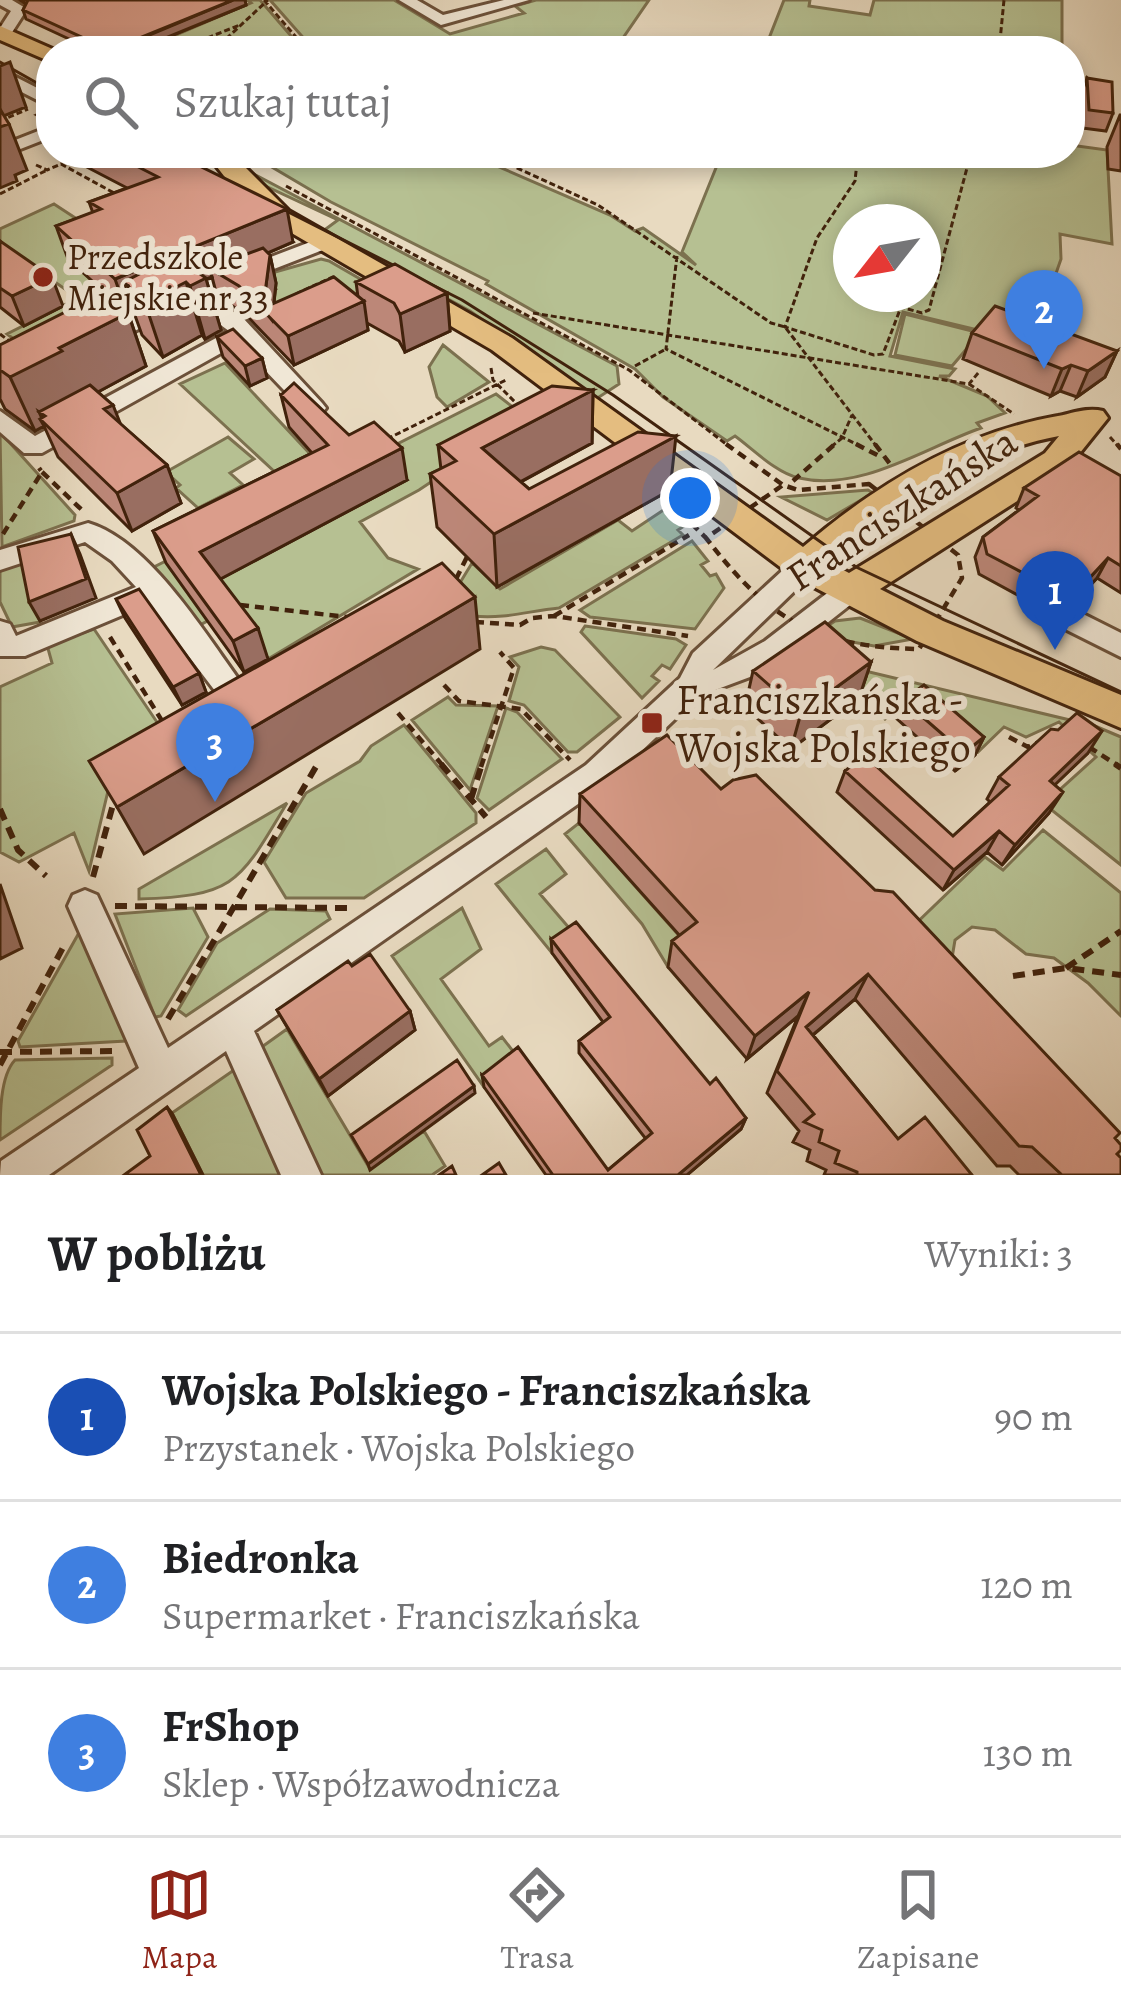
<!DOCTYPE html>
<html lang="pl">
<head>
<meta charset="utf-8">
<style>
  body { margin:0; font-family:Alegreya,serif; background:#f2f2f2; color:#202124 }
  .compass { position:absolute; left:833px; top:204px; width:108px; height:108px; border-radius:50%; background:#fff; box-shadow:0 6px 18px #0003; rotate:239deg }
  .you { position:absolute; left:690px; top:498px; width:42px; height:42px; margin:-30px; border:9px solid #fff; border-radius:50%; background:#1a73e8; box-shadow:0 0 0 18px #1a73e833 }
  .badge { display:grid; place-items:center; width:78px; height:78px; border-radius:50%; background:#8f2418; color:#fff; font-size:39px; font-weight:700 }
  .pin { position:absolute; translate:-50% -99px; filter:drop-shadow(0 3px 6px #0008) }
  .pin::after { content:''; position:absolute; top:63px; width:42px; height:36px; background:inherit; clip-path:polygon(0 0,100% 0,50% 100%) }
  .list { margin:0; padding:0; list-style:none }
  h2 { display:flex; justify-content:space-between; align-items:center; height:156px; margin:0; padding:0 48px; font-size:51px }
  h2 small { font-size:39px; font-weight:400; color:#757577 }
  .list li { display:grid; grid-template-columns:78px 1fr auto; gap:36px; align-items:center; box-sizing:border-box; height:168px; padding:0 48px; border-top:3px solid #e0e0e0 }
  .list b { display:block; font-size:45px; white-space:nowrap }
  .list p { margin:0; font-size:39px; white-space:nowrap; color:#757577 }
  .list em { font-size:39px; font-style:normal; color:#757577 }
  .icon { flex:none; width:66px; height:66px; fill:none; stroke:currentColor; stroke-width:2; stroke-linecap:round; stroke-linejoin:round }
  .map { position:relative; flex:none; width:1121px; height:1175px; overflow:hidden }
  .search { position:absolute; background:#fff; box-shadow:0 6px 18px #0003; left:36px; right:36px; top:36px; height:132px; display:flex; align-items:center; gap:30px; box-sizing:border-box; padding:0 42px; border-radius:48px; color:#757577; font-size:45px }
  .sheet { height:660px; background:#fff }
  nav { display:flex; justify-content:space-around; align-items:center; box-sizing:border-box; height:168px; border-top:3px solid #e0e0e0; background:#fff; font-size:33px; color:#757577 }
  nav a { display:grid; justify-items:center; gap:6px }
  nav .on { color:#8f2418 }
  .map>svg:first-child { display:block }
  .green { fill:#b6c092; stroke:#7c714f; stroke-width:3; fill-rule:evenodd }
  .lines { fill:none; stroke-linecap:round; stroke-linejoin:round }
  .minor-casing { stroke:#6b5039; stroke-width:6 }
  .major-casing { stroke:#41220c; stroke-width:6 }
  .path-far2 { stroke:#41220c; stroke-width:3; stroke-dasharray:6 3; stroke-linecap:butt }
  .path-far1 { stroke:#41220c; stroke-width:4.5; stroke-dasharray:9 6; stroke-linecap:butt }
  .path { stroke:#41220c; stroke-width:6; stroke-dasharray:12 8; stroke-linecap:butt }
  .minor { fill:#f0e7d6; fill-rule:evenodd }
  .major { fill:#e4bd80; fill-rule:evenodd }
  .tram { stroke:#41220c; stroke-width:3 }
  .wall { fill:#bc8778; stroke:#41220c; stroke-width:3 }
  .shaded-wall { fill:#996e61; stroke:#41220c; stroke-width:3 }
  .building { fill:#db9d8b; stroke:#41220c; stroke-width:3 }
  .poi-dot { fill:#8f2418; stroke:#f0e7d6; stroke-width:4.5 }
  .labels { text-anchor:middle; stroke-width:12; stroke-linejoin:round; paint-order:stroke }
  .far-poi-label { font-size:36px; fill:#41220c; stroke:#f0e7d6; text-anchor:start }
  .street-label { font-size:42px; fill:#41220c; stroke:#f0e7d6 }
  .poi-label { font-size:42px; fill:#41220c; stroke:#f0e7d6; text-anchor:start }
</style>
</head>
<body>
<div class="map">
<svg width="1121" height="1175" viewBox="0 0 1121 1175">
  <rect width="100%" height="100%" fill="#e8dac0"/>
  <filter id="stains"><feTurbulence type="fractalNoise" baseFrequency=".00167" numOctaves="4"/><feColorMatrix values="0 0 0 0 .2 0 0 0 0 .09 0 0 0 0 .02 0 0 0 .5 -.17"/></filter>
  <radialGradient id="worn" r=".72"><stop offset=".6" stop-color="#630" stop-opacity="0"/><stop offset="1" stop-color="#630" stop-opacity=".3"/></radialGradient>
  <path class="green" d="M 247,0 L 260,0 L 304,51 L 138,51 L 251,3 Z
    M 270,0 L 394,0 L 450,34 L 524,13 L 515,6 L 536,0 L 649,0 L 614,51 L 315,51 Z
    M 784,0 L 810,0 L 809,6 L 870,15 L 874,0 L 1062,0 L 1062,51 L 764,51 Z
    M 1070,145 L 1107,150 L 1112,244 L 1060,234 L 1061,259 L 1046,302 L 1041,353 L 986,332 L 903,312 L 890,356 L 955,369 L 949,376 L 939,376 L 987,396 L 1005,413 L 977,423 L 981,428 C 924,448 861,492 799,478 C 776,473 753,449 735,436 L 727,441 L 663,397 L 635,369 L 486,284 L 488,281 L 331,202 L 248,153 L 467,153 L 610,215 L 635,231 L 643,228 L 696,265 L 682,252 L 722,153 L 1070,153 ZM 851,222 L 923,222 L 923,294 L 851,294 Z
    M 248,171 L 617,366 L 619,384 L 596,399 L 470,311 L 323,231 L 338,220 L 257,182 Z
    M 54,204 L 112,242 L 69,260 L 129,314 L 32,353 L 7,334 L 78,298 L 0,244 L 0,229 Z
    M 321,259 L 329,261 L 400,302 L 286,329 L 263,295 L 276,289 L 268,274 Z
    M 905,314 L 980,333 L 952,366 L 895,355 Z
    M 443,345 L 489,382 L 447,407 L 437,397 L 429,367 Z
    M 225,363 L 312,456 L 276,473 L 180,384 Z
    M 496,394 L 527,418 L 419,490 L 360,522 L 388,558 L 418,569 L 268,659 L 230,609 L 198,626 L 152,568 Z
    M 0,432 L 75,515 L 74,521 L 2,547 Z
    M 228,437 L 254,459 L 230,473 L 243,485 L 198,508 L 176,488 L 180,485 L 166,472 Z
    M 868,490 L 873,493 L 827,520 L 781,497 Z
    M 665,509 L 684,526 L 678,530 L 683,535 L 559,608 C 528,611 506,619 473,616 L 458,586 L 472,563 L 500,589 L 618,520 L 632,531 Z
    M 692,541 L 708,561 L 701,565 L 710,576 L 716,574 L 724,588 L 695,629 L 590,617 L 580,610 Z
    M 63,547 L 30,590 L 40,622 L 12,627 L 0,602 L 0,569 Z
    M 860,618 L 913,639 L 874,646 L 825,637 L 823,629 L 835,621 Z
    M 585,626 L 676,639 L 686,645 L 670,669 L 662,665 L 652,676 L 659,681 L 642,698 L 581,632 Z
    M 94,629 L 163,731 L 108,791 L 89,871 L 74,833 L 19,862 L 0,852 L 0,687 L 52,663 L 47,645 Z
    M 541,647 L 555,650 L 620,717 L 577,752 L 568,752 L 524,705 L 509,701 L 519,667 L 510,657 Z
    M 815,659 L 1095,726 L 1121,737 L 1121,865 L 1044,804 L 1096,757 L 1059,722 L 1026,737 L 1004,727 L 978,752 L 914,697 L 885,719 Z
    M 448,697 L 456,705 L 498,706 L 470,790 L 412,720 Z
    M 506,708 L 517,712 L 562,759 L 489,810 L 477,798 Z
    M 404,725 L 476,813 L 476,823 L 364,898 L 286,898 L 264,862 L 306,793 L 360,761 L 371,746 Z
    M 287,803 C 239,883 236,896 139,899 L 139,889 Z
    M 579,823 L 691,949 L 668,967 L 642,924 L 565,834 Z
    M 1043,830 L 1121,893 L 1121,1016 L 1088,983 L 1054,958 L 1026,954 L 995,930 L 972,927 L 955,940 L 951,964 L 903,936 L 985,857 L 1003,870 Z
    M 546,849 L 566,874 L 540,894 L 576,936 L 552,953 L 496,884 Z
    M 193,908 L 208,937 L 161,1016 L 155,1017 L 115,914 Z
    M 462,908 L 481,949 L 441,979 L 489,1046 L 502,1037 L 519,1059 L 484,1087 L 392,956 Z
    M 270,909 L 326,911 L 330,919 L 186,1016 L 178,1010 L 217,943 Z
    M 80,931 L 131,1033 L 126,1041 L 20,1047 L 18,1041 Z
    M 287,1029 L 370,1169 L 424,1131 L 445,1166 L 432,1175 L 318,1175 L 259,1049 Z
    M 112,1058 L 112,1065 L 0,1140 C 0,1114 0,1076 15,1060 Z
    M 234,1070 L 280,1175 L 203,1175 L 172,1113 Z"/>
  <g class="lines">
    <defs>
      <path id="minor" d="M 0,0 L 12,0 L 27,9 L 9,37 L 4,39 L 0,28 L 11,11 L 0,5 Z
        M 399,0 L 417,0 L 443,15 L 504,0 L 529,0 L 441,25 Z
        M 0,69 L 51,95 L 51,107 L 0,81 Z
        M 51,126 L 51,137 L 0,157 L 0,146 Z
        M 326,236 L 333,238 L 333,246 L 207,295 L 243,318 L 322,403 L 326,408 L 322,413 L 306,413 L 239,343 L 42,453 L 24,453 L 0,432 L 0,411 L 35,436 L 229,331 L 190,303 L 107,345 L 91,345 L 91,335 L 184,290 Z
        M 88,523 C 150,541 207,637 245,688 L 250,696 L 245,704 L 235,708 L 225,704 L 149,604 L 25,656 L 0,656 L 0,621 L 10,624 L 16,636 L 136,587 L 112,561 L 85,542 L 0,570 L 0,550 Z
        M 804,556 L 817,566 L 813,573 L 713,670 L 765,641 L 839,584 L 859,584 L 863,591 L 859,598 L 766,671 L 699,696 L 608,783 L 254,1031 L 321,1175 L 281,1175 L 226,1051 L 49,1175 L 0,1175 L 1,1161 L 139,1068 L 68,906 L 73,895 L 85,890 L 97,895 L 168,1048 L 586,765 L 680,678 L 693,653 L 795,559 Z
        M 1077,611 L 1121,633 L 1121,657 L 1067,630 L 1063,622 L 1067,614 Z"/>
      <path id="major" d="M 0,26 L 57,51 L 51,51 L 51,62 L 0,40 Z
        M 206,153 L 231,153 L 289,211 L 512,338 L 803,547 C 877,484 961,433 1058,416 C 1073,413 1088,407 1103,411 L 1108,418 L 1067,469 L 880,589 L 943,621 L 1121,695 L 1121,728 L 917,641 L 791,575 L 492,350 L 271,221 L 235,190 ZM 1059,436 L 1045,453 L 849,573 L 830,563 C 895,506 972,452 1059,436 Z"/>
    </defs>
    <use href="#minor" class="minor-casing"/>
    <use href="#major" class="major-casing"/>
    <path class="path-far2" d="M 264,0 L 308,51
      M 227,38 L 242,46 L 236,51
      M 174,51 L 240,25
      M 213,51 L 268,0
      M 999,51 L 1004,0
      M 0,121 L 28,109
      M 484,153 L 598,205 L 771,323 L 785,327 L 877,447
      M 858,153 L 855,181 L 817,238 L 785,327 L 874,355 L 883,354 L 901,307 L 922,313 L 929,310 L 971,153
      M 36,165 L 47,170 L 61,164 L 116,194
      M 286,186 L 629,370 L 730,447
      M 0,194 L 47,170
      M 677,256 L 666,349 L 862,447
      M 296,294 L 335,276
      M 533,313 L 969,384 L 979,372
      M 0,334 L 13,344
      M 635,366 L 666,349
      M 491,368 L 493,380 L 518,405
      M 969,384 L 1014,414
      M 1110,437 L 1119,447
      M 387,439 L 506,380
      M 831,447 L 842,438 L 852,415"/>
    <path class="path-far1" d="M 726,444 L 783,485
      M 856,444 L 881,457
      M 875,444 L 893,468
      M 1117,444 L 1121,449
      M 42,472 L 84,512
      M 793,481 L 835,444
      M 869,484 L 958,555 L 962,578 L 919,649 C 815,647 769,620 706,538 L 783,485 L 798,490 Z
      M 681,513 L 706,538
      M 3,534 L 42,472 L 39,468
      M 456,579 L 467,557
      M 240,605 L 347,617
      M 554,616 L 689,535
      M 475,622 L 520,625 L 532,618 L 554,616 L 688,636
      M 110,637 L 164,724
      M 444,685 L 459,701 L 521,709 L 570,760
      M 398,713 L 444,767
      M 1009,737 L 1028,747 L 1039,742
      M 1089,747 L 1120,767
      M 481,767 L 514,668 L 500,652"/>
    <path class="path" d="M 441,764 L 486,817
      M 1115,764 L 1121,768
      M 471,799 L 482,764
      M 0,809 L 18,850 L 46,876
      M 93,877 L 114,801
      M 115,906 L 349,908
      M 1066,968 L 1121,931
      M 1013,976 L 1066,968 L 1121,975
      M 168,1019 L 317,765
      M 0,1052 L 115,1051
      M 0,1065 L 66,942"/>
    <use href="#minor" class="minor"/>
    <use href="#major" class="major"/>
    <path class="tram" d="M 0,62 L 51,91
      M 172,153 L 462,300 L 613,395 L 856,567 L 1121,692"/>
  </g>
  <path class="wall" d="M 20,0 L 245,0 L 246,5 L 134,51 L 95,51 L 26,19 L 23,10 L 26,4 Z
    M 1087,78 L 1113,113 L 1106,131 L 1082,128 L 1080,97 Z
    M 51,110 L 51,148 L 48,147 L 37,115 Z
    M 1120,115 L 1121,115 L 1121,171 L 1108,169 L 1107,147 Z
    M 60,153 L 173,153 L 293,242 L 268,253 L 270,255 L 276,283 L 274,303 L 358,297 L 356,282 L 447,293 L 450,331 L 405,352 L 399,341 L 367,323 L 368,330 L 294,365 L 246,315 L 217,296 L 212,277 L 206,279 L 221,330 L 205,339 L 202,335 L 163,357 L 142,335 L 133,310 L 128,312 L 146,366 L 98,392 L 120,424 L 167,465 L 181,503 L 132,531 L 58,457 L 44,426 L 35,431 L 5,409 L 0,399 L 0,345 L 124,310 L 68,259 L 56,226 L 93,213 L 89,202 L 127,188 Z
    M 0,241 L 63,306 L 24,326 L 0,307 Z
    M 972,333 L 1117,351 L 1105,377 L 1077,397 L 1060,391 L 1051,396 L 963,359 Z
    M 217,337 L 262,358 L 267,378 L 250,386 L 223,357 Z
    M 593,390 L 592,443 L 521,482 L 529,489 L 670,490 L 497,587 L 437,527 L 430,474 L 441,469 L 438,445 Z
    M 281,395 L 349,435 L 407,480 L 220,579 L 268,659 L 244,672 L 166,563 L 153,531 L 312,453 L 289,427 Z
    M 1121,476 L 1121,593 L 1097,578 L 1060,618 L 979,574 L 975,557 L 983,537 L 1019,510 L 1016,508 L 1024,488 Z
    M 116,599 L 199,673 L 206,692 L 182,705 L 125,618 Z
    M 871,662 L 859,698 L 791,749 L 745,707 L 753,671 Z
    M 903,700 L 984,737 L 975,755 L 955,771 L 896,718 Z
    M 1088,753 L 1054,785 L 1049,813 L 1002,865 L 987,852 L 943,890 L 837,792 L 845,771 L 953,836 L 990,802 L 987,799 L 999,777 Z
    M 721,789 L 1115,1138 L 1121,1175 L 1019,1175 L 1010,1166 L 997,1166 L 855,999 L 813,1035 L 898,1139 L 972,1175 L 824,1175 L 826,1170 L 807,1161 L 810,1150 L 793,1142 L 799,1131 L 767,1093 L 798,1016 L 747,1059 L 668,967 L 672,941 L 680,936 L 579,823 L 580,794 Z
    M 551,939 L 746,1118 L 741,1129 L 687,1175 L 546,1175 L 484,1087 L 482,1075 L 608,1170 L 646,1139 L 579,1053 L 579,1041 L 603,1022 L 552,953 Z
    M 352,966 L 410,1011 L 415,1030 L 328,1096 L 277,1010 Z"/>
  <path class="shaded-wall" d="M 233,0 L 245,0 L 246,5 L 134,51 L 111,51 Z
    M 10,62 L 26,107 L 1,117 L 9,124 L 27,170 L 15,175 L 17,181 L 0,188 L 0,66 Z
    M 287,209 L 293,242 L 219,274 L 209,268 L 212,277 L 206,279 L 221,330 L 205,339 L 190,286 L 186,282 L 202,335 L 163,357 L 145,303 L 124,282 L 133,310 L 127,313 L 115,279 Z
    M 270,255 L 276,283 L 272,320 L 263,308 Z
    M 52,277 L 63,306 L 24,326 L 12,296 Z
    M 447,293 L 450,331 L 405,352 L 400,314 Z
    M 364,301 L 368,330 L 294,365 L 288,336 Z
    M 128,313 L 146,366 L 83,400 L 45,416 L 39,412 L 44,423 L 40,419 L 44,426 L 35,431 L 10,377 L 59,348 Z
    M 1117,351 L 1105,377 L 1077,397 L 1088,371 Z
    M 262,358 L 267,378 L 250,386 L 245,366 Z
    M 1071,365 L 1060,391 L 1051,396 L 1062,369 Z
    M 593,390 L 592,443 L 485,501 L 482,448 Z
    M 113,405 L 128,443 L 104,409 Z
    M 676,436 L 670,490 L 497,587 L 494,534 Z
    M 402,448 L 407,480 L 211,584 L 200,552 Z
    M 167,465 L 181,503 L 132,531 L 117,493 Z
    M 71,534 L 80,554 L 96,598 L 40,621 L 29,602 Z
    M 1108,558 L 1097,578 L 1060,618 L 1071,598 Z
    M 475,597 L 480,649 L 144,854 L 117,807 Z
    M 258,628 L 268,659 L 244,672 L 233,641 Z
    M 871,662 L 859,698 L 791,749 L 801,713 Z
    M 199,673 L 206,692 L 182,705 L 173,687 Z
    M 1102,731 L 1088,753 L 1036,803 L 1050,781 Z
    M 984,737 L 975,755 L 955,771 L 964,753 Z
    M 1063,792 L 1049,813 L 1002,865 L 1015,845 Z
    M 999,831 L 987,852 L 943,890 L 954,870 Z
    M 0,884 L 22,948 L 0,959 Z
    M 868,974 L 855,999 L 795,1050 L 806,1027 Z
    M 809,992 L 798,1016 L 747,1059 L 755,1036 Z
    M 410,1011 L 415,1030 L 328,1096 L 319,1079 Z
    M 474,1086 L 475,1093 L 370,1170 L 368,1164 Z
    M 167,1107 L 172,1113 L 203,1175 L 201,1175 Z
    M 746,1118 L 741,1129 L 687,1175 L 678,1175 Z"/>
  <path class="building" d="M 28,0 L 233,0 L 110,50 L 23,10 Z
    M 1087,78 L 1112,82 L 1113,113 L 1089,110 Z
    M 0,109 L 9,124 L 0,127 Z
    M 51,110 L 51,122 L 37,115 Z
    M 111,153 L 173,153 L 287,209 L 115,279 L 56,226 L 101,209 L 89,202 L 158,177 Z
    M 0,241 L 52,277 L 12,296 L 0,288 Z
    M 263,248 L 270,255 L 263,308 L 334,277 L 364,301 L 288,336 L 239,286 L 209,268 Z
    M 174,256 L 206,278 L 190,286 L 186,282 L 145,303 L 124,282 Z
    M 395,264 L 447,293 L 400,314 L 394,303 L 356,282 Z
    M 101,294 L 128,313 L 59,348 L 62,351 L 10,377 L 0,370 L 0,345 Z
    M 995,306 L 1117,351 L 1088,371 L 1071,365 L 1062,369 L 972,333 Z
    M 233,329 L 262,358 L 245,366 L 217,337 Z
    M 294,383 L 349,435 L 374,422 L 402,448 L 200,552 L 258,628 L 233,641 L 153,531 L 328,445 L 281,395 Z
    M 90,385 L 113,405 L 104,409 L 167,465 L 117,493 L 40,419 L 45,416 L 39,412 Z
    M 552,386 L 593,390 L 482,448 L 529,489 L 638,432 L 676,436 L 494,534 L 430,474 L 456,461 L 438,445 Z
    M 1079,452 L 1121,476 L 1121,566 L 1108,558 L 1071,598 L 987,554 L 983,537 L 1038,496 L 1024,488 Z
    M 71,534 L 86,579 L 29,602 L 18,547 Z
    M 442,563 L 475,597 L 117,807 L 89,761 Z
    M 139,589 L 199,673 L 173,687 L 116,599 Z
    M 825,622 L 871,662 L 801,713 L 753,671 Z
    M 924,685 L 984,737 L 964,753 L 903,700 Z
    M 1077,713 L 1102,731 L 1050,781 L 1063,792 L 1015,845 L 999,831 L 954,870 L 845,771 L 864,755 L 953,836 L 1009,785 L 999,777 L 1051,729 L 1058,730 Z
    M 667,735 L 721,789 L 733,780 L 756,775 L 875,890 L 893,892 L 1120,1133 L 1115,1138 L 1121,1145 L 1121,1150 L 1117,1154 L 1121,1158 L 1121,1175 L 1062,1175 L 1032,1147 L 1019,1146 L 868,974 L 806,1027 L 898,1139 L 925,1117 L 972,1175 L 857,1175 L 857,1172 L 835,1163 L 839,1151 L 819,1142 L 822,1130 L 804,1122 L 814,1114 L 777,1071 L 809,992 L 755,1036 L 672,941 L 697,922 L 580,794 Z
    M 576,922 L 710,1084 L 716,1078 L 746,1118 L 678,1175 L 553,1175 L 482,1075 L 518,1047 L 608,1170 L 652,1133 L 579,1041 L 610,1017 L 551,939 Z
    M 370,954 L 410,1011 L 319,1079 L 277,1010 L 348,961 L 352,966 Z
    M 457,1060 L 474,1086 L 368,1164 L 351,1135 Z
    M 167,1107 L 201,1175 L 124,1175 L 150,1156 L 137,1130 Z
    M 499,1163 L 506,1175 L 482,1175 Z
    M 452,1166 L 456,1175 L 439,1175 Z"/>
  <g class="poi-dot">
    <circle cx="43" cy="277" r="12"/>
    <rect x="640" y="711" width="24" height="24" rx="6"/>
  </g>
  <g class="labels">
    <g class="far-poi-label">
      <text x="67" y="269">Przedszkole<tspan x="67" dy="41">Miejskie nr 33</tspan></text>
    </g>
    <g class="street-label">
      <text transform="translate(901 508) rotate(-33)" y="15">Franciszkańska</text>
    </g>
    <g class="poi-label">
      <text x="676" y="714">Franciszkańska -<tspan x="676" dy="48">Wojska Polskiego</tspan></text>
    </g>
  </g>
  <rect width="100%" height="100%" filter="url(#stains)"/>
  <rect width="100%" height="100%" fill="url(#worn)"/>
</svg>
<svg class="compass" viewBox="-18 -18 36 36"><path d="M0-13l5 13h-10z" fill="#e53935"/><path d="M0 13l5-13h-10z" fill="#757577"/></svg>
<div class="you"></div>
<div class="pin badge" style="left:1055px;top:650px;background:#1a4fb4">1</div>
<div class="pin badge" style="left:1044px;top:369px;background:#3f7fe0">2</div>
<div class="pin badge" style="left:215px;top:802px;background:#3f7fe0">3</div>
<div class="search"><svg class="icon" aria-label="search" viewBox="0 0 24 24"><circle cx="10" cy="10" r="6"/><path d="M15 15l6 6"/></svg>Szukaj tutaj</div>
</div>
<section class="sheet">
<h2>W pobliżu<small>Wyniki: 3</small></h2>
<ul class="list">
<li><span class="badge" style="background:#1a4fb4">1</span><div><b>Wojska Polskiego - Franciszkańska</b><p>Przystanek · Wojska Polskiego</p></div><em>90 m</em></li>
<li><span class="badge" style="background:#3f7fe0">2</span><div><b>Biedronka</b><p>Supermarket · Franciszkańska</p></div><em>120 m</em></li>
<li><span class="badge" style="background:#3f7fe0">3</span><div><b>FrShop</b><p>Sklep · Współzawodnicza</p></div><em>130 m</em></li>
</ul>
</section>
<nav>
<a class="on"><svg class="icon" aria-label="map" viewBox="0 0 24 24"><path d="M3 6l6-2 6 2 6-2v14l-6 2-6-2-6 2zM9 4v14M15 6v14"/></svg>Mapa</a>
<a><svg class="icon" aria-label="directions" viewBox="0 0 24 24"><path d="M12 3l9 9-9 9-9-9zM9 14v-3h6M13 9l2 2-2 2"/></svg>Trasa</a>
<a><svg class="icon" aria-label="saved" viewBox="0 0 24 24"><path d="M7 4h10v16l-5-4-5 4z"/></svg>Zapisane</a>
</nav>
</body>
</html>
